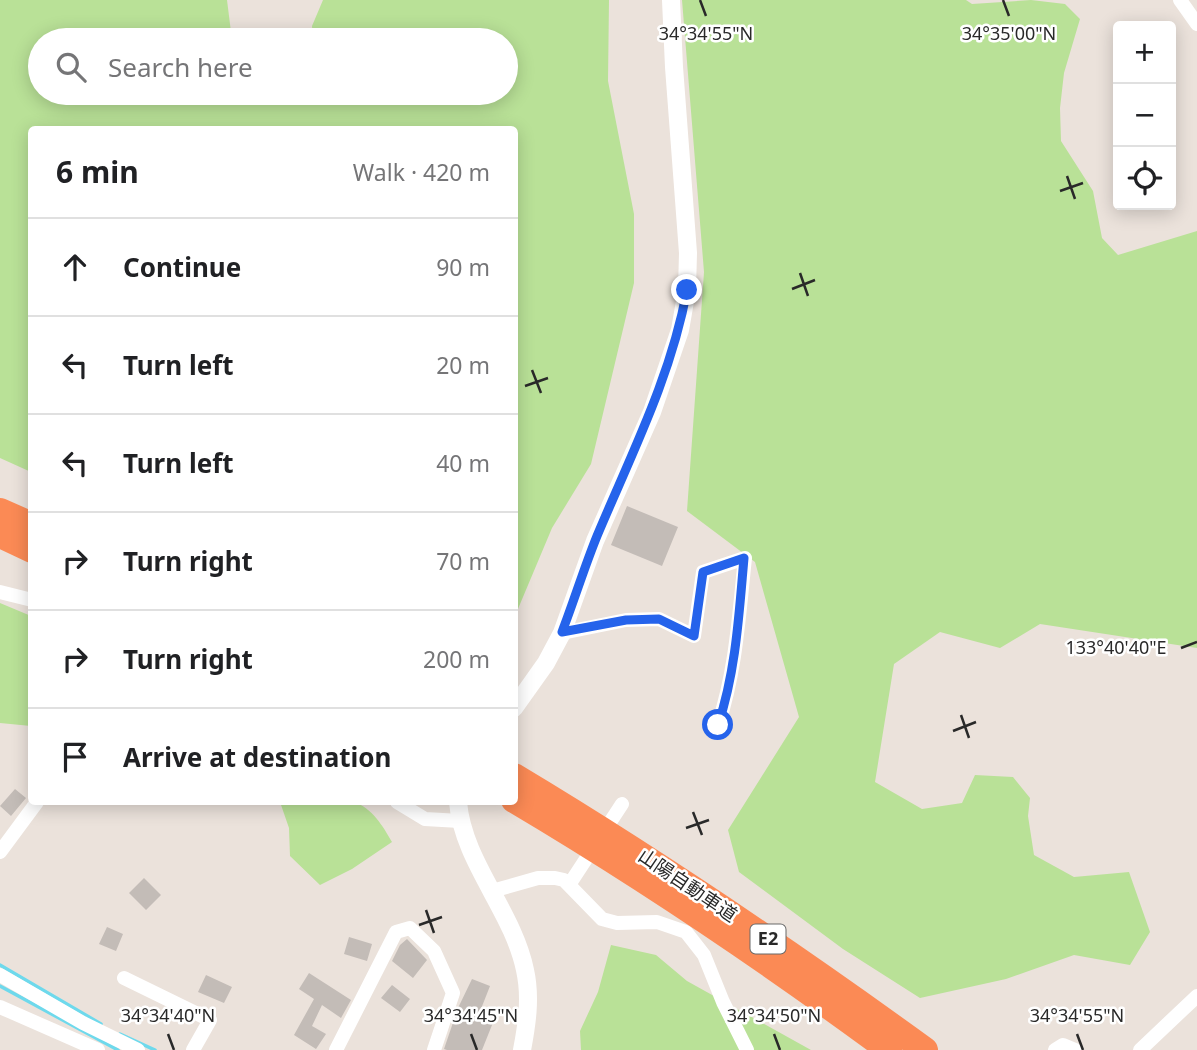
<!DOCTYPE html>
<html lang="en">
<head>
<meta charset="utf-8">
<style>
  body { margin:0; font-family:"Noto Sans","Noto Sans JP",sans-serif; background:#f6f6f6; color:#202124 }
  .controls { position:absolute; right:21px; top:21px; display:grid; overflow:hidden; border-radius:7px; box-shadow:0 4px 18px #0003 }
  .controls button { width:63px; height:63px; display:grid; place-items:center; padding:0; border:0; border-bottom:2px solid #e0e0e0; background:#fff; color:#202124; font:35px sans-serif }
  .stop { position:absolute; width:21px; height:21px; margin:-16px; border:5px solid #2563eb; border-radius:50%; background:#fff }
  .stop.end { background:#2563eb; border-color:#fff; box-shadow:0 2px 7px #0008 }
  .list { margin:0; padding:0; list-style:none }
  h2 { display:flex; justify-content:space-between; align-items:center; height:91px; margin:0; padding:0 28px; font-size:30px }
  h2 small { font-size:23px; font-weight:400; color:#757577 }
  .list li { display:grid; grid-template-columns:46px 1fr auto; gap:21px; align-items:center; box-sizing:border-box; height:98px; padding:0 28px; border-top:2px solid #e0e0e0 }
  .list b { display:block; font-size:26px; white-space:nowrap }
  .list em { font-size:23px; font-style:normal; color:#757577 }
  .icon { flex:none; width:38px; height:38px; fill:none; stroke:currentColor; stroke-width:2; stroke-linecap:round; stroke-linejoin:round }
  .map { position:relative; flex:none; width:1197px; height:1050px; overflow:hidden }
  .search { position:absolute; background:#fff; box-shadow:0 4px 18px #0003; left:28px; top:28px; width:490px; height:77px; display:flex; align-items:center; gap:18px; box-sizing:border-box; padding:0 24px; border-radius:38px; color:#757577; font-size:26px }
  .panel { position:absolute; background:#fff; box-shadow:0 4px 18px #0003; left:28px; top:126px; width:490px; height:679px; border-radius:7px }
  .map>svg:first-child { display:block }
  .green { fill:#b9e197 }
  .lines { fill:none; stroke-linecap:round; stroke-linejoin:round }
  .stream { stroke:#6ed9ec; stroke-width:3.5 }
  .building { fill:#c3bcb7 }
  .minor { stroke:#fff; stroke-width:14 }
  .tertiary { stroke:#fff; stroke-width:18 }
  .motorway { stroke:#fb8a55; stroke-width:26 }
  .route { stroke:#2563eb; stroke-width:9 }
  .ticks { fill:none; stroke:#292929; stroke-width:2.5 }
  .labels { text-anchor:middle; stroke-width:5; stroke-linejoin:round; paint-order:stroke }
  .shield { fill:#fff; stroke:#696969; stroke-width:2 }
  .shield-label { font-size:18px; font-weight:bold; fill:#292929 }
  .street-label { font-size:19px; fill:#292929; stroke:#fff }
  .ticks-label { font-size:18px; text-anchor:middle; fill:#292929; stroke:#fff; stroke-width:5; stroke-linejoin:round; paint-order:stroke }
</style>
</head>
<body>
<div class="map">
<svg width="1197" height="1050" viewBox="0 0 1197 1050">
  <rect width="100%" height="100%" fill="#ebe2db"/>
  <path class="green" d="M 0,0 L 227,0 L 232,40 L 40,40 L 40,93 L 238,93 L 279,103 L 292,93 L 506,93 L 506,40 L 313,40 L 312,26 L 323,0 L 609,0 L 608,81 L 634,214 L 634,283 L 591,464 L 552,528 L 515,616 L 514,130 L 32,130 L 31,472 L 0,458 Z
    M 682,0 L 966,0 L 972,4 L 1031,0 L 1065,4 L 1080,19 L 1064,73 L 1060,108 L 1061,141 L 1093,191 L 1102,238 L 1118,255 L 1197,231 L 1197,648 L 1040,624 L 1000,648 L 940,632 L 894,664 L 875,782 L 922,809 L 962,803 L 975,775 L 1013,777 L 1030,798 L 1028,816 L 1034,855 L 1074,877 L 1129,872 L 1150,932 L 1130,965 L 1074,955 L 1006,979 L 920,998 L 843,949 L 739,872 L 728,830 L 799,717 L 755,562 L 687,511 L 704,272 Z
    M 0,603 L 31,616 L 31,726 L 0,723 Z
    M 280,802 C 295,801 342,798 354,802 C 372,808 383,826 392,842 L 352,869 L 320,885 L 290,856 L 289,828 Z
    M 611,945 L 656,955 L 687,981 L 811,1050 L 581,1050 L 580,1031 L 598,992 Z"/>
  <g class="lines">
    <path class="stream" d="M 0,965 L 101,1024
      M 0,986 L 118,1050
      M 120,1034 L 155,1050"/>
  </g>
  <path class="building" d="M 627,506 L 678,527 L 662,566 L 611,545 Z
    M 15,789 L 26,798 L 11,816 L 0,806 Z
    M 144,878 L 161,895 L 146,910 L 129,893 Z
    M 107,927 L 123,934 L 116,951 L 99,944 Z
    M 349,937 L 372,944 L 367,961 L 344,954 Z
    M 407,939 L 427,960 L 413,978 L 392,961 L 400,945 Z
    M 309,973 L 351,1000 L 341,1018 L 322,1005 L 312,1026 L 326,1034 L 316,1049 L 294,1035 L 314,999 L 299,989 Z
    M 206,975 L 232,987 L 224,1003 L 198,992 Z
    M 472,979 L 490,986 L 479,1014 L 494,1020 L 482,1050 L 447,1050 L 444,1049 L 458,1008 Z
    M 392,985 L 410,999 L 400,1012 L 381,998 Z"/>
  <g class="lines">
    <path class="minor" d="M 1180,0 L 1197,24
      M 0,592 L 32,600
      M 562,633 L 626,620 L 659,619 L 694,636 L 703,572 L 745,558 C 739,614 736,671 718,725
      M 397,802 L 425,819 L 460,821
      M 0,852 L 37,802
      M 569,885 L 622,804
      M 492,891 L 538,878 L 555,878 L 564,880 L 602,919 L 617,923 L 657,922 L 686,932 L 704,955 L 723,1002 L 747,1050
      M 0,975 L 83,1023 L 138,1050
      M 124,978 L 210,1020 L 193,1050
      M 0,1007 L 98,1050
      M 336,1050 L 396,932 L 410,928 L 434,951 L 453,993 L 434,1050
      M 1055,1050 L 1063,1045 L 1075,1050
      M 1140,1050 L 1197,996"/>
    <path class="tertiary" d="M 514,708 L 546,663 L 562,633 L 595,541 L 652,412 L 680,330 L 687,290 L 688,253 L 674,67 L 671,0
      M 458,802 C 463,862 513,911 525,970 C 531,997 527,1024 522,1050"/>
    <path class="motorway" d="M 0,511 L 32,525
      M 0,535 L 32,550
      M 514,776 C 656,861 791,953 925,1050
      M 514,800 C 644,877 768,961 889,1050"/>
  </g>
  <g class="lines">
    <path class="route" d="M 687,290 C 671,377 631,455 597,536 C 584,568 574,601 562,632 L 626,620 L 659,619 L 694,636 L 703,572 L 744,558 C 739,614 736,671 718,725"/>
  </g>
  <path class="ticks" d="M 700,0 L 706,16M 1003,0 L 1009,16M 1067,176 L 1075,199M 1060,191 L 1083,183M 800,273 L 808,296M 792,289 L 815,280M 532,370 L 541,393M 525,386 L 548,378M 1181,648 L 1197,642M 961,715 L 969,738M 953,731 L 976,722M 693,812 L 702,835M 686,828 L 709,820M 426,910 L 434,933M 419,925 L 442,917M 168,1034 L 174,1050M 471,1034 L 477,1050M 774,1034 L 780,1050M 1077,1034 L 1083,1050"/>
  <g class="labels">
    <rect class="shield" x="750.5" y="924.5" width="35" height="29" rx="5"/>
    <g class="shield-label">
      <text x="768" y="945">E2</text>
    </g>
    <g class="street-label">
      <text transform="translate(688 885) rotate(34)" y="7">山陽自動車道</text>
    </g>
  </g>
  <g class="ticks-label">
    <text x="706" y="40">34°34'55"N</text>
    <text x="1009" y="40">34°35'00"N</text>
    <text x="1116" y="654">133°40'40"E</text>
    <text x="168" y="1022">34°34'40"N</text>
    <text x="471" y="1022">34°34'45"N</text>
    <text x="774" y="1022">34°34'50"N</text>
    <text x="1077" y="1022">34°34'55"N</text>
  </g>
</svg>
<div class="controls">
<button>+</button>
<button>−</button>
<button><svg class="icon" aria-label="locate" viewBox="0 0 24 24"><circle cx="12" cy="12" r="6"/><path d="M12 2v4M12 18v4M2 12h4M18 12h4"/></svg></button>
</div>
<div class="stop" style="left:718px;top:725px"></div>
<div class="stop end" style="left:687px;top:290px"></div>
<div class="search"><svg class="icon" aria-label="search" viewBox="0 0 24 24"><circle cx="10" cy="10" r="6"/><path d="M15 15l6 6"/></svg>Search here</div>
<section class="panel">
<h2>6 min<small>Walk · 420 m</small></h2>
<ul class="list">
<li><svg class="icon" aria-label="ahead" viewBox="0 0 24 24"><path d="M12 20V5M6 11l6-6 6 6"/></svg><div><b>Continue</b></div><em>90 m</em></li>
<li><svg class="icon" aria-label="left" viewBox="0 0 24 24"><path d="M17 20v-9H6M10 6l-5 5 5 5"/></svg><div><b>Turn left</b></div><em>20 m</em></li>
<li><svg class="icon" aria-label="left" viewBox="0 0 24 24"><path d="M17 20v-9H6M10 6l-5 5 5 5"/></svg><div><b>Turn left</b></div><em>40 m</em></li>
<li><svg class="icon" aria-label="right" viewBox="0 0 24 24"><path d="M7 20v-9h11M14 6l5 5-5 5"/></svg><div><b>Turn right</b></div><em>70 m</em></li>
<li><svg class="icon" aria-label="right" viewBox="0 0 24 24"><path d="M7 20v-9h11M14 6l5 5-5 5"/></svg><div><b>Turn right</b></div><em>200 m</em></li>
<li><svg class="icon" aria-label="arrive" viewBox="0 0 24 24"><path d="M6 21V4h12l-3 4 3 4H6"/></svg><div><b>Arrive at destination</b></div></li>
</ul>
</section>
</div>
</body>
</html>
